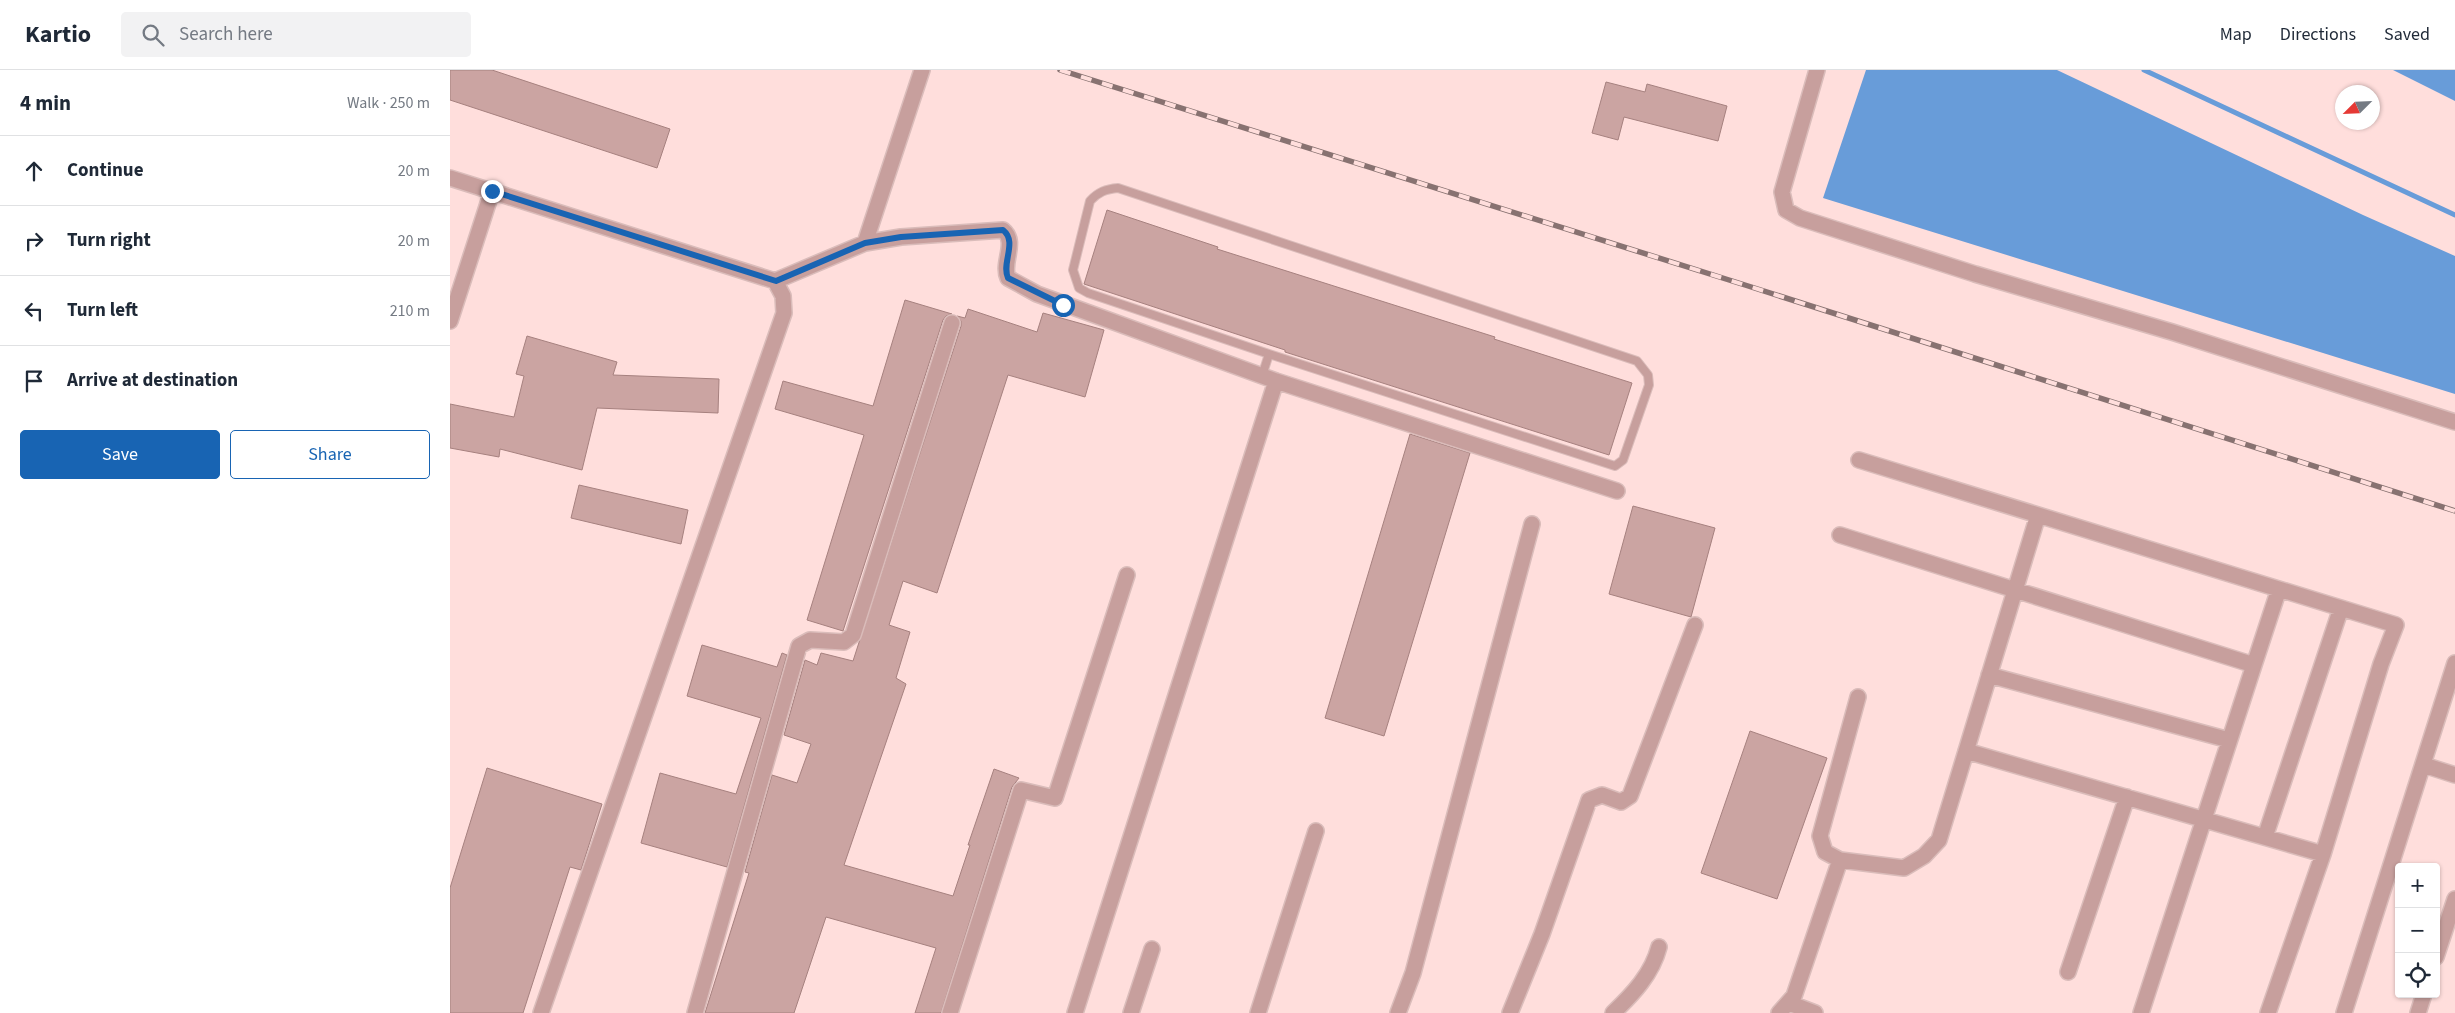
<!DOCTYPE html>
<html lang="en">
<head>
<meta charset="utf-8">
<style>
  body { margin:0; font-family:"Source Sans 3",sans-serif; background:#f2f2f3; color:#1f2937 }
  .controls { position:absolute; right:15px; bottom:15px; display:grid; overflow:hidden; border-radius:5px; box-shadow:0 1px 4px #0004 }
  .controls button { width:45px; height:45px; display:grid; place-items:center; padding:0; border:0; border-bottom:1px solid #e0e1e3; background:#fff; color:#1f2937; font:25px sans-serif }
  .compass { position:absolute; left:1885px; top:15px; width:45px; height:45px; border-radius:50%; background:#fff; box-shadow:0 1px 4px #0004; rotate:246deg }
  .stop { position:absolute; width:15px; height:15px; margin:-11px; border:4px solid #1864b3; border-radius:50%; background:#fff }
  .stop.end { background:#1864b3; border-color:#fff; box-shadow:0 1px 5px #0008 }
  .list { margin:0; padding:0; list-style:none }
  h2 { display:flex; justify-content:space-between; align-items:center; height:65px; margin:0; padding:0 20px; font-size:21px }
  h2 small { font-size:16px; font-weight:400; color:#747a83 }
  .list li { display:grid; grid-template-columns:32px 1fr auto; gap:15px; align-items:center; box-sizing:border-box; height:70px; padding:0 20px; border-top:1px solid #e0e1e3 }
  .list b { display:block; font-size:19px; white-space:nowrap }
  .list em { font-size:16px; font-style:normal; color:#747a83 }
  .actions { display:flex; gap:10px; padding:15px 20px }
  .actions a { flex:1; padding:11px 0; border:1px solid #1864b3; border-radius:5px; text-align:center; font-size:18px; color:#1864b3 }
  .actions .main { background:#1864b3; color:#fff }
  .icon { flex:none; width:28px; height:28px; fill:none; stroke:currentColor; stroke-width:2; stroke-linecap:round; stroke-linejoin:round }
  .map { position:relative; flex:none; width:2005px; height:943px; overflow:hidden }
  header { display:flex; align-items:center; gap:30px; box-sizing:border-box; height:70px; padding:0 25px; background:#fff; border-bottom:1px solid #e0e1e3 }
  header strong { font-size:24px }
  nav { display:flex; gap:28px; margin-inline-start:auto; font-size:18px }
  .search { width:350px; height:45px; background:#f2f2f3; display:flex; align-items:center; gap:12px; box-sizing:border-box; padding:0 18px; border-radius:5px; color:#747a83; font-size:19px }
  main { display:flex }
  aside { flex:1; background:#fff }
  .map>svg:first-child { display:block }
  .water { fill:#689cd9 }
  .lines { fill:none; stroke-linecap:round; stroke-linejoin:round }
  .stream { stroke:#689cd9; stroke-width:5 }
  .building { fill:#cba4a2; stroke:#a6817f }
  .lane-casing { stroke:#dabcba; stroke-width:10 }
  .street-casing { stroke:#dabcba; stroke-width:18 }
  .lane { stroke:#c79f9d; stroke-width:8 }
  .street { stroke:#c79f9d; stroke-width:15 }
  .rail-casing { stroke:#887271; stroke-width:5.5 }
  .rail { stroke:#ffdedc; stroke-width:4; stroke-dasharray:11; stroke-linecap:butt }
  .route { stroke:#1864b3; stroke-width:6 }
</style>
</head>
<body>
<header>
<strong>Kartio</strong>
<div class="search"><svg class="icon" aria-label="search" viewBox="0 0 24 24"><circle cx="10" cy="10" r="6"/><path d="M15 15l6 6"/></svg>Search here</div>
<nav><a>Map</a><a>Directions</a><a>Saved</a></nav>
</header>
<main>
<aside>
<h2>4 min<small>Walk · 250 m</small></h2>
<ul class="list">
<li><svg class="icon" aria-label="ahead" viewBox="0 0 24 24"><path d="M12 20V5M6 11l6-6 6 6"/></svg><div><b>Continue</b></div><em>20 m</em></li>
<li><svg class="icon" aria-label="right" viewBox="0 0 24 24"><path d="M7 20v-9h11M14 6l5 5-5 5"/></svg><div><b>Turn right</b></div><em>20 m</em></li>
<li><svg class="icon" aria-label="left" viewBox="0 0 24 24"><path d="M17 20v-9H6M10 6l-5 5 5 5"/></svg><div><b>Turn left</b></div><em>210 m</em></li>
<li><svg class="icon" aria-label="arrive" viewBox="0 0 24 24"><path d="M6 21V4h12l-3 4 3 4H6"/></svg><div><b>Arrive at destination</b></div></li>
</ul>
<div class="actions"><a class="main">Save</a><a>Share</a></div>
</aside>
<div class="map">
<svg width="2005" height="943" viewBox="0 0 2005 943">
  <rect width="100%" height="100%" fill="#ffdedc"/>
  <path class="water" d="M 1416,0 L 1607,0 L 1913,145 L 2005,186 L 2005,324 L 1373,128 Z
    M 1943,0 L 2005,0 L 2005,31 Z"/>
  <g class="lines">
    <path class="stream" d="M 1694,0 L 2005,145"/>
  </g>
  <path class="building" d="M 0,0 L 42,0 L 220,59 L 207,98 L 0,30 Z
    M 1156,12 L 1195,22 L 1197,14 L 1277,36 L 1268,71 L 1174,47 L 1168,70 L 1142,63 Z
    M 657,140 L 768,177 L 767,179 L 1045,267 L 1044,269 L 1182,313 L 1159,385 L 835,282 L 835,280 L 634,214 Z
    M 455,230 L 502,244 L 496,246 L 493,250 L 393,561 L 357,550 L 414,365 L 325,339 L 333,311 L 423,336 Z
    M 518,239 L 587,262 L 593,243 L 654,260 L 635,327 L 558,305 L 487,523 L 453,511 L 439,555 L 460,562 L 446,608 L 456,614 L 394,795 L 503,826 L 520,775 L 518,775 L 544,699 L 569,708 L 562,717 L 491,943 L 465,943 L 486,878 L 376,847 L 344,943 L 255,943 L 299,803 L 295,802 L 322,705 L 347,713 L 361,674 L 334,665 L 355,590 L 367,595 L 371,583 L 403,591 L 511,256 L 511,251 L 507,246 L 515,248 Z
    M 77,266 L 167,292 L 163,305 L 269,309 L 268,343 L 147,338 L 132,400 L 50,379 L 49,387 L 0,378 L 0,334 L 64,347 L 74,306 L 66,304 Z
    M 960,364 L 1020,383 L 934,666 L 875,648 Z
    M 129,415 L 238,440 L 231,474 L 121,448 Z
    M 1183,436 L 1265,458 L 1241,547 L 1159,524 Z
    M 252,575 L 327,597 L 332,583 L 337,585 L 277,797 L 191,773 L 210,703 L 286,724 L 311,648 L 237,626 Z
    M 1300,661 L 1377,688 L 1327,829 L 1251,803 Z
    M 37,698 L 152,734 L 131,800 L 120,797 L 73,943 L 0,943 L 0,818 Z"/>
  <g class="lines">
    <defs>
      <path id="lane" d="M 812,306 L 819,284 L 1165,396 L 1173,390 L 1199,315 L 1198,305 L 1187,291 L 668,118 C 656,119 648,122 640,131 L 623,200 L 629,218 L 638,223 L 819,284"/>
      <path id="street" d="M 1367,0 L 1332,122 L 1336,140 L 1350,148 L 1525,204 L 1722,262 L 2005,352
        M 0,108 L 325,211 L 415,173 L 451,167 L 553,160 C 568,172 551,193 558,208 L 587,224 L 826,311 L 1167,421
        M 415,173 L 472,0
        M 0,251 L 42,121
        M 1409,390 L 1946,555 L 1931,594 L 1873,784 L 1818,943
        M 1390,465 L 1804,595 L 1691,943
        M 1804,595 L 1829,519
        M 1539,605 L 1779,670
        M 1516,681 L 1873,784
        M 1974,695 L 2005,705
        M 1815,767 L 1891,538
        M 1390,790 L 1454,798 L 1474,786 L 1489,770 L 1588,445
        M 1986,887 L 2005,829
        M 1618,902 L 1677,727
        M 1339,933 L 1365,943
        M 91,943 L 334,243 L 333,226 L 325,211
        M 245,943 L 349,576 L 360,570 L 394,572 L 403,565 L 502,253
        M 500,943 L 571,720 L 605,728 L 677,505
        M 625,943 L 826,311
        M 681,943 L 702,879
        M 808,943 L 866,761
        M 948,943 L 963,903 L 1082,454
        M 1060,943 L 1092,864 L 1139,730 L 1152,725 L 1171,732 L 1180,726 L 1245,555
        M 1163,943 C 1183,924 1202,904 1209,877
        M 1329,943 L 1344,926 L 1390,790 L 1375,782 L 1370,766 L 1408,627
        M 1894,943 L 2005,593
        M 1968,943 L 1974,924"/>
    </defs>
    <use href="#lane" class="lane-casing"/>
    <use href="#street" class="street-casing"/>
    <use href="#lane" class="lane"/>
    <use href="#street" class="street"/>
    <defs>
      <path id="rail" d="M 610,0 L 1295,215 L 2005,441"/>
    </defs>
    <use href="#rail" class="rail-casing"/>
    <use href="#rail" class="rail"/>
  </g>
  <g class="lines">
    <path class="route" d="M 42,121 L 326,211 L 415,173 L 451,167 L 553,160 C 568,172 551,193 558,208 L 613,235"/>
  </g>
</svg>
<div class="controls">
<button>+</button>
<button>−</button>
<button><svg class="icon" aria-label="locate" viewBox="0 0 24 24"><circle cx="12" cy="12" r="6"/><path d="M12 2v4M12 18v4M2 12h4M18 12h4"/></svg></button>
</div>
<svg class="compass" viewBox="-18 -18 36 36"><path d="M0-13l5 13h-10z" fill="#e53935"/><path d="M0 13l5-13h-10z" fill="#747a83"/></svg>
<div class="stop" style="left:613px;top:235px"></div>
<div class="stop end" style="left:42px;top:121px"></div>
</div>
</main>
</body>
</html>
